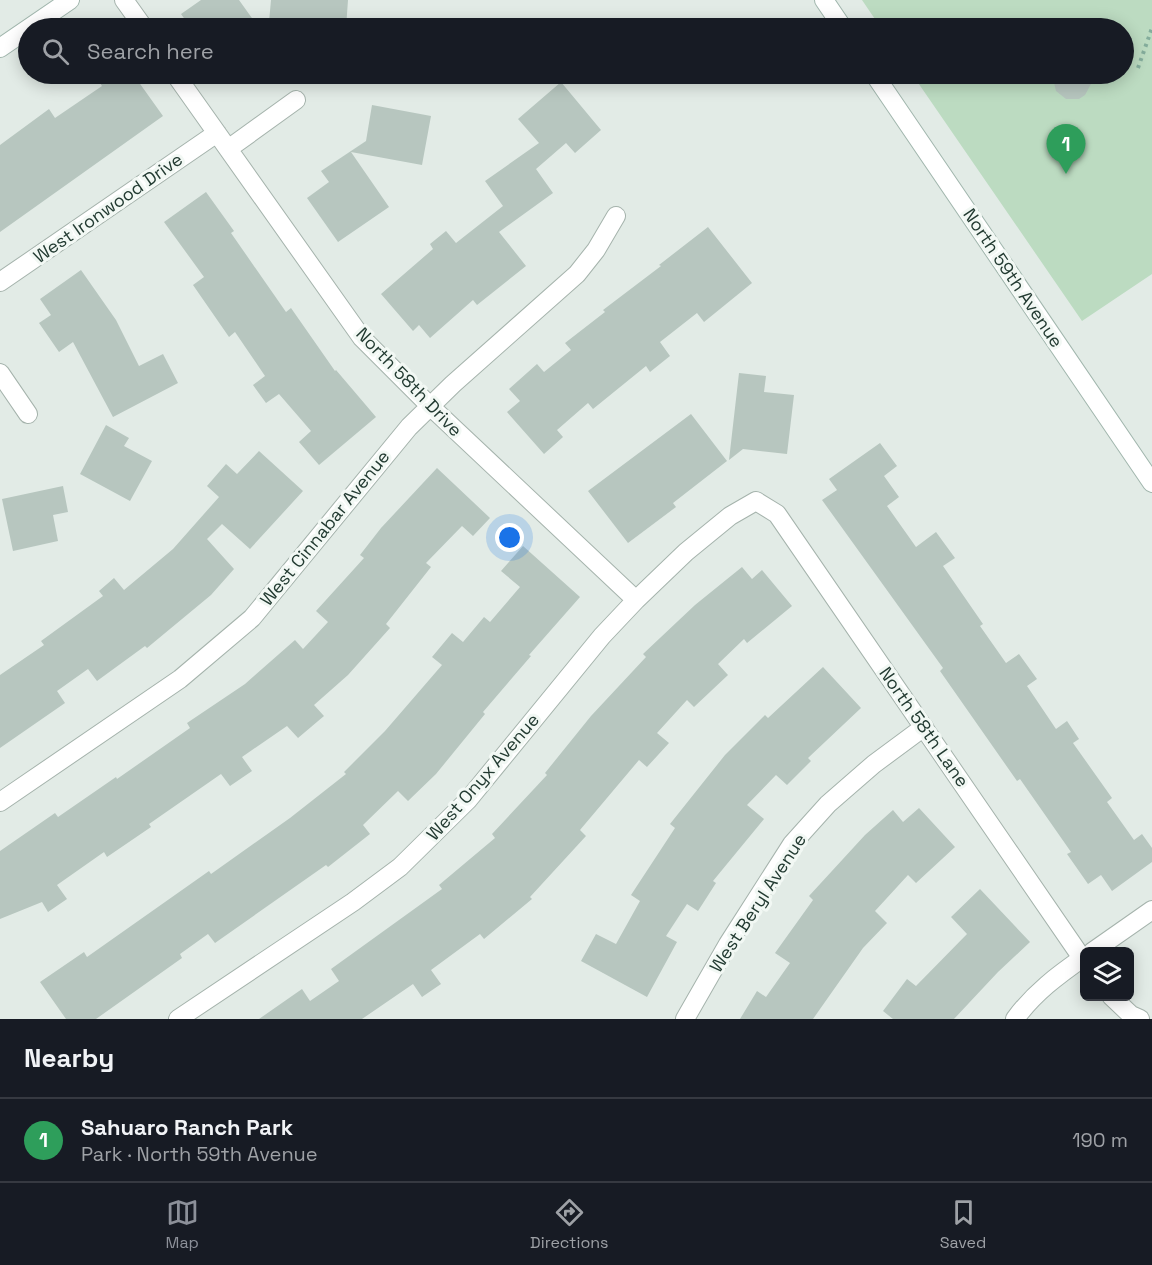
<!DOCTYPE html>
<html lang="en">
<head>
<meta charset="utf-8">
<style>
  body { margin:0; font-family:"Space Grotesk",sans-serif; background:#20242c; color:#f1f3f6 }
  .controls { position:absolute; right:18px; bottom:18px; display:grid; overflow:hidden; border-radius:9px; box-shadow:0 3px 15px #0003 }
  .controls button { width:54px; height:54px; display:grid; place-items:center; padding:0; border:0; border-bottom:2px solid #363941; background:#171b24; color:#f1f3f6; font:30px sans-serif }
  .you { position:absolute; left:510px; top:538px; width:21px; height:21px; margin:-15px; border:4px solid #fff; border-radius:50%; background:#1a73e8; box-shadow:0 0 0 9px #1a73e833 }
  .badge { display:grid; place-items:center; width:39px; height:39px; border-radius:50%; background:#8c9099; color:#fff; font-size:20px; font-weight:700 }
  .pin { position:absolute; translate:-50% -50px; filter:drop-shadow(0 2px 3px #0008) }
  .pin::after { content:''; position:absolute; top:32px; width:21px; height:18px; background:inherit; clip-path:polygon(0 0,100% 0,50% 100%) }
  .list { margin:0; padding:0; list-style:none }
  h2 { display:flex; justify-content:space-between; align-items:center; height:78px; margin:0; padding:0 24px; font-size:26px }
  h2 small { font-size:20px; font-weight:400; color:#9ea1a6 }
  .list li { display:grid; grid-template-columns:39px 1fr auto; gap:18px; align-items:center; box-sizing:border-box; height:84px; padding:0 24px; border-top:2px solid #363941 }
  .list b { display:block; font-size:22px; white-space:nowrap }
  .list p { margin:0; font-size:20px; white-space:nowrap; color:#9ea1a6 }
  .list em { font-size:20px; font-style:normal; color:#9ea1a6 }
  .icon { flex:none; width:33px; height:33px; fill:none; stroke:currentColor; stroke-width:2; stroke-linecap:round; stroke-linejoin:round }
  .map { position:relative; flex:none; width:1152px; height:1019px; overflow:hidden }
  .search { position:absolute; background:#171b24; box-shadow:0 3px 15px #0003; left:18px; right:18px; top:18px; height:66px; display:flex; align-items:center; gap:15px; box-sizing:border-box; padding:0 21px; border-radius:33px; color:#9ea1a6; font-size:22px }
  .sheet { height:162px; background:#171b24 }
  nav { display:flex; justify-content:space-around; align-items:center; box-sizing:border-box; height:84px; border-top:2px solid #363941; background:#171b24; font-size:16px; color:#9ea1a6 }
  nav a { display:grid; justify-items:center; gap:3px }
  nav .on { color:#8c9099 }
  .map>svg:first-child { display:block }
  .green { fill:#bcdbc1 }
  .building { fill:#b7c6bf }
  .lines { fill:none; stroke-linecap:round; stroke-linejoin:round }
  .street-casing { stroke:#a5b3ac; stroke-width:20 }
  .secondary-casing { stroke:#a1b6ad; stroke-width:20 }
  .path { stroke:#84ad9c; stroke-width:4; stroke-dasharray:3 4.5; stroke-linecap:butt }
  .street { stroke:#fff; stroke-width:18 }
  .secondary { stroke:#fff; stroke-width:18 }
  .labels { text-anchor:middle; stroke-width:6; stroke-linejoin:round; paint-order:stroke }
  .street-label { font-size:18px; fill:#233b32; stroke:#f2f8f4 }
</style>
</head>
<body>
<div class="map">
<svg width="1152" height="1019" viewBox="0 0 1152 1019">
  <rect width="100%" height="100%" fill="#e2ebe6"/>
  <path class="green" d="M 862,0 L 1152,0 L 1152,274 L 1082,321 L 912,74 L 1124,74 L 1124,28 L 881,28 Z"/>
  <path class="building" d="M 201,0 L 239,0 L 259,28 L 191,28 L 181,14 Z
    M 271,0 L 348,0 L 346,28 L 269,22 Z
    M 94,74 L 133,74 L 163,116 L 0,232 L 0,145 L 49,109 L 55,118 L 102,86 Z
    M 1052,74 L 1092,74 L 1091,84 L 1085,95 L 1079,99 L 1066,99 L 1056,91 Z
    M 561,82 L 601,130 L 575,153 L 566,143 L 536,169 L 553,193 L 499,232 L 526,266 L 477,305 L 473,300 L 430,338 L 419,325 L 413,331 L 381,294 L 433,249 L 430,244 L 446,231 L 456,243 L 503,206 L 485,181 L 539,143 L 518,119 Z
    M 372,105 L 431,116 L 422,165 L 351,152 L 389,207 L 338,242 L 307,198 L 329,182 L 321,171 L 366,141 Z
    M 206,192 L 234,231 L 231,233 L 286,312 L 291,308 L 335,371 L 336,370 L 376,417 L 319,465 L 299,442 L 311,431 L 279,394 L 266,403 L 253,385 L 265,376 L 235,332 L 229,337 L 193,285 L 204,277 L 164,222 Z
    M 708,227 L 752,283 L 704,322 L 697,313 L 660,342 L 670,356 L 650,372 L 646,366 L 593,409 L 588,403 L 557,430 L 563,437 L 544,454 L 507,412 L 520,401 L 509,389 L 537,364 L 544,372 L 571,350 L 565,343 L 605,312 L 603,310 L 661,266 L 659,265 Z
    M 81,270 L 116,320 L 139,366 L 163,354 L 178,383 L 113,417 L 73,342 L 59,352 L 39,323 L 51,315 L 40,299 Z
    M 739,373 L 766,376 L 764,392 L 794,395 L 787,454 L 743,449 L 729,460 Z
    M 691,414 L 727,461 L 673,503 L 676,507 L 628,543 L 588,491 Z
    M 106,425 L 129,438 L 124,446 L 152,461 L 130,501 L 80,474 Z
    M 880,443 L 897,466 L 884,476 L 899,497 L 887,506 L 916,547 L 936,532 L 955,558 L 943,566 L 983,624 L 980,626 L 1006,663 L 1019,654 L 1037,679 L 1027,686 L 1056,729 L 1067,721 L 1079,739 L 1073,743 L 1112,798 L 1107,802 L 1134,840 L 1142,834 L 1152,848 L 1152,862 L 1112,891 L 1101,875 L 1088,884 L 1067,854 L 1071,852 L 1020,779 L 1017,781 L 940,671 L 943,668 L 822,500 L 837,490 L 829,479 Z
    M 259,451 L 303,491 L 250,549 L 222,524 L 207,539 L 234,569 L 211,595 L 147,648 L 145,646 L 97,681 L 88,669 L 57,691 L 65,703 L 0,748 L 0,675 L 44,645 L 41,641 L 103,596 L 99,591 L 114,578 L 124,590 L 173,549 L 219,497 L 207,486 L 226,464 L 237,474 Z
    M 437,468 L 490,518 L 473,536 L 462,526 L 426,563 L 431,567 L 386,624 L 390,628 L 348,675 L 314,705 L 324,716 L 298,738 L 287,726 L 242,757 L 252,771 L 230,786 L 221,774 L 149,824 L 151,827 L 107,857 L 104,852 L 57,885 L 67,899 L 48,912 L 42,902 L 0,919 L 0,851 L 55,813 L 58,817 L 116,777 L 117,779 L 190,728 L 187,723 L 245,684 L 295,640 L 303,649 L 328,622 L 316,611 L 364,558 L 360,555 L 381,528 Z
    M 63,486 L 68,512 L 53,515 L 58,541 L 13,551 L 2,499 Z
    M 523,546 L 580,597 L 529,655 L 531,656 L 483,712 L 485,714 L 436,774 L 408,801 L 398,791 L 363,825 L 370,834 L 328,867 L 326,865 L 215,943 L 208,934 L 180,954 L 182,958 L 96,1019 L 66,1019 L 40,982 L 84,952 L 87,957 L 209,871 L 211,874 L 290,818 L 346,774 L 344,772 L 385,731 L 442,665 L 432,657 L 452,633 L 463,642 L 484,617 L 490,622 L 520,587 L 501,571 Z
    M 742,567 L 752,579 L 762,570 L 792,606 L 747,643 L 744,639 L 718,664 L 728,675 L 694,707 L 687,700 L 657,733 L 669,743 L 647,767 L 639,760 L 580,830 L 586,836 L 530,897 L 532,899 L 484,939 L 480,934 L 431,970 L 441,984 L 422,997 L 413,984 L 362,1019 L 259,1019 L 302,989 L 310,1001 L 339,981 L 331,969 L 442,889 L 439,885 L 495,838 L 492,834 L 547,775 L 545,773 L 591,716 L 646,657 L 643,654 L 695,605 Z
    M 823,667 L 861,708 L 808,758 L 811,761 L 787,785 L 776,775 L 747,805 L 764,819 L 713,881 L 716,883 L 698,911 L 687,904 L 666,936 L 677,942 L 647,997 L 581,961 L 596,934 L 616,944 L 640,901 L 631,895 L 675,828 L 670,824 L 725,755 L 765,715 L 768,718 Z
    M 919,808 L 955,847 L 916,883 L 908,875 L 875,911 L 887,923 L 863,948 L 813,1019 L 740,1019 L 757,991 L 766,997 L 790,963 L 775,953 L 813,900 L 809,896 L 865,835 L 893,810 L 903,822 Z
    M 980,889 L 1030,942 L 998,972 L 954,1019 L 893,1019 L 883,1011 L 907,979 L 916,986 L 967,934 L 951,917 Z"/>
  <g class="lines">
    <defs>
      <path id="street" d="M 124,0 L 144,28
        M 175,74 L 362,338 L 430,406 L 636,600
        M 228,149 L 296,100
        M 0,282 L 217,133
        M 0,373 L 28,414
        M 0,802 L 180,679 L 252,618 L 409,427 L 453,384 L 577,274 L 596,250 L 616,216
        M 1092,952 L 1152,910
        M 1111,996 L 1131,1015 L 1140,1019
        M 178,1019 L 353,902 L 400,867 L 468,800 L 602,636 L 636,600 L 686,552 L 730,516 L 756,501 L 777,514 L 1084,961
        M 685,1019 L 728,944 L 792,844 L 828,804 L 874,764 L 924,727
        M 1015,1019 C 1034,993 1058,975 1084,957"/>
      <path id="secondary" d="M 824,0 L 843,28
        M 0,48 L 70,0
        M 874,74 L 1152,483"/>
    </defs>
    <use href="#street" class="street-casing"/>
    <use href="#secondary" class="secondary-casing"/>
    <path class="path" d="M 1138,68 L 1152,28"/>
    <use href="#street" class="street"/>
    <use href="#secondary" class="secondary"/>
  </g>
  <g class="labels">
    <g class="street-label">
      <text transform="translate(108 208) rotate(-35)" y="6">West Ironwood Drive</text>
      <text transform="translate(1013 278) rotate(56)" y="6">North 59th Avenue</text>
      <text transform="translate(409 382) rotate(46)" y="6">North 58th Drive</text>
      <text transform="translate(325 528) rotate(-51)" y="6">West Cinnabar Avenue</text>
      <text transform="translate(924 727) rotate(55)" y="6">North 58th Lane</text>
      <text transform="translate(483 777) rotate(-49)" y="6">West Onyx Avenue</text>
      <text transform="translate(758 903) rotate(-57)" y="6">West Beryl Avenue</text>
    </g>
  </g>
</svg>
<div class="controls">
<button><svg class="icon" aria-label="layers" viewBox="0 0 24 24"><path d="M12 4l9 5-9 5-9-5zM3 14l9 5 9-5"/></svg></button>
</div>
<div class="you"></div>
<div class="pin badge" style="left:1066px;top:174px;background:#2e9e5b">1</div>
<div class="search"><svg class="icon" aria-label="search" viewBox="0 0 24 24"><circle cx="10" cy="10" r="6"/><path d="M15 15l6 6"/></svg>Search here</div>
</div>
<section class="sheet">
<h2>Nearby<small></small></h2>
<ul class="list">
<li><span class="badge" style="background:#2e9e5b">1</span><div><b>Sahuaro Ranch Park</b><p>Park · North 59th Avenue</p></div><em>190 m</em></li>
</ul>
</section>
<nav>
<a class="on"><svg class="icon" aria-label="map" viewBox="0 0 24 24"><path d="M3 6l6-2 6 2 6-2v14l-6 2-6-2-6 2zM9 4v14M15 6v14"/></svg>Map</a>
<a><svg class="icon" aria-label="directions" viewBox="0 0 24 24"><path d="M12 3l9 9-9 9-9-9zM9 14v-3h6M13 9l2 2-2 2"/></svg>Directions</a>
<a><svg class="icon" aria-label="saved" viewBox="0 0 24 24"><path d="M7 4h10v16l-5-4-5 4z"/></svg>Saved</a>
</nav>
</body>
</html>
